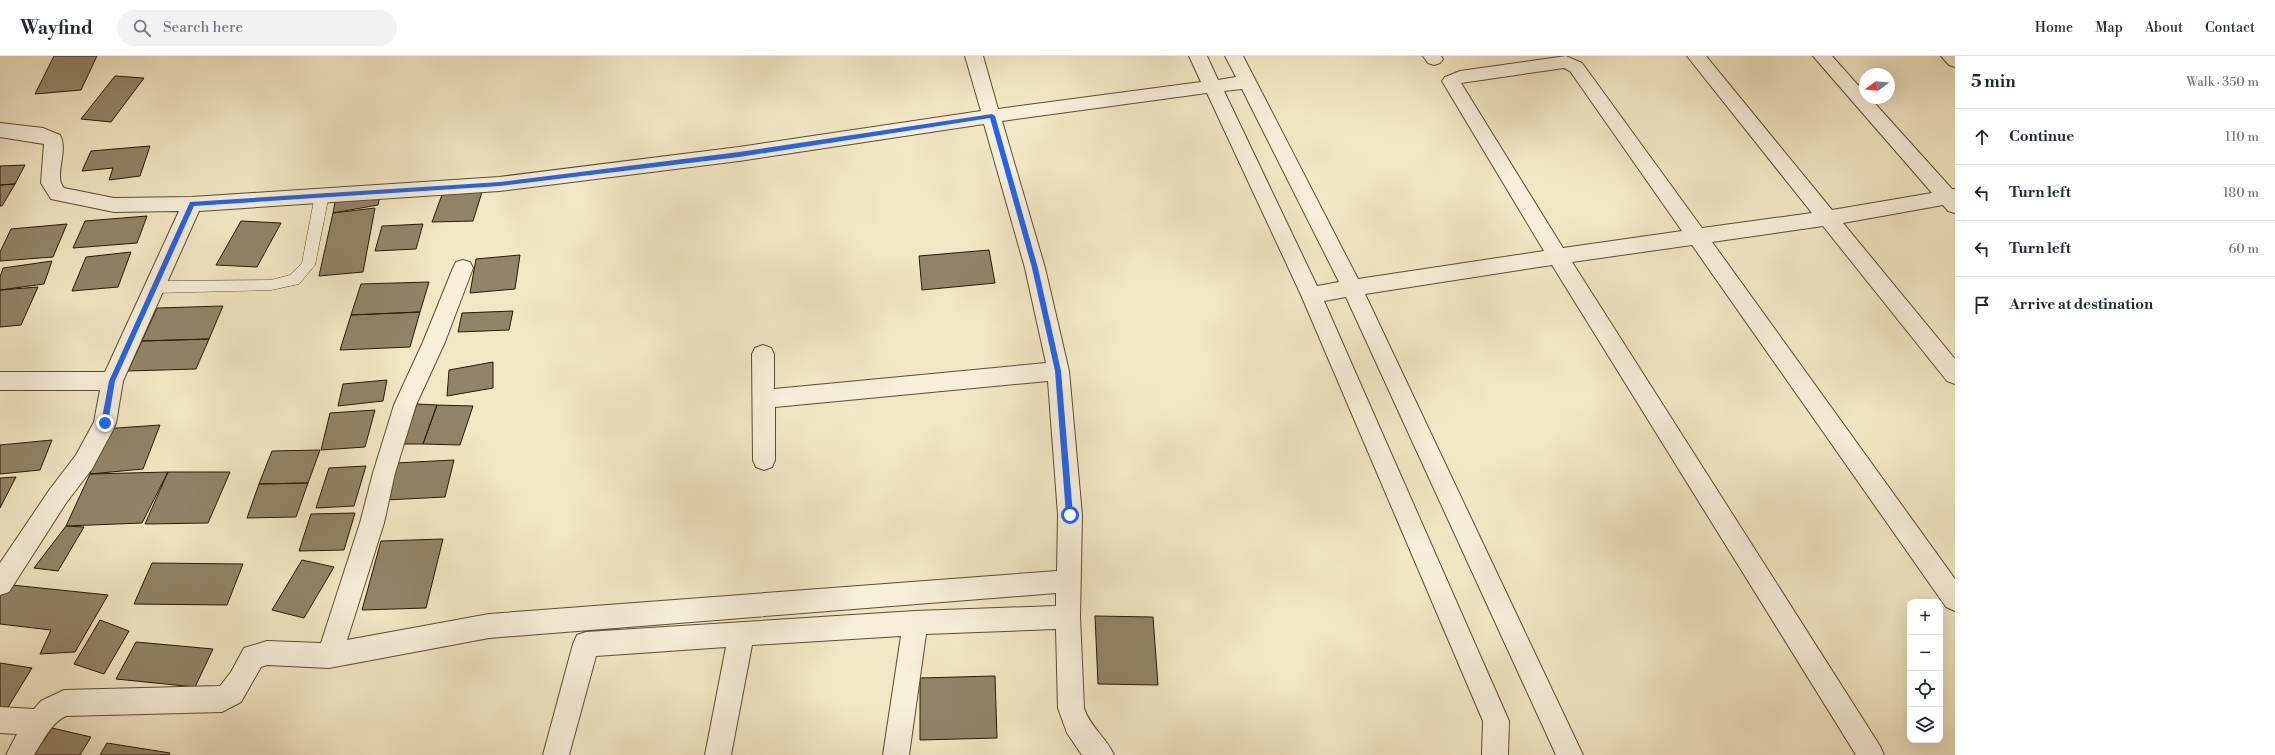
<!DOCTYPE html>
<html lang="en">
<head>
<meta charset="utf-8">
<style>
  body { margin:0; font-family:"Libre Bodoni",serif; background:#f2f2f3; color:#1f2937 }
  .controls { position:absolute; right:12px; bottom:12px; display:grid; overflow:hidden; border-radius:8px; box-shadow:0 4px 16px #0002 }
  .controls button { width:36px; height:36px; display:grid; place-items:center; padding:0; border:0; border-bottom:1px solid #e0e1e3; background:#fff; color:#1f2937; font:20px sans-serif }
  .compass { position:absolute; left:1859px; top:12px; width:36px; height:36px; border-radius:50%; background:#fff; box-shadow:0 4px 16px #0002; rotate:254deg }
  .stop { position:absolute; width:12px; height:12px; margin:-9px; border:3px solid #2563eb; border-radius:50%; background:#fff }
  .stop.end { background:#2563eb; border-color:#fff; box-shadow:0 1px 4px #0008 }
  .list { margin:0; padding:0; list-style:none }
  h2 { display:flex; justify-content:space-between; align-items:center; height:52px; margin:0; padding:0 16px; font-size:17px }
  h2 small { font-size:13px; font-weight:400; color:#747a83 }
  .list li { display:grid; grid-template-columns:26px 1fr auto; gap:12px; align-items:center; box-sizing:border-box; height:56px; padding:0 16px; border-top:1px solid #e0e1e3 }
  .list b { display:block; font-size:15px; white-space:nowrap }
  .list em { font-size:13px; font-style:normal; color:#747a83 }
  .icon { flex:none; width:22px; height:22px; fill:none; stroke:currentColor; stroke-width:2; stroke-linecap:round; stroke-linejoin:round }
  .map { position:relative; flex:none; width:1955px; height:699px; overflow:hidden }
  header { display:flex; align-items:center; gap:24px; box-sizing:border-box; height:56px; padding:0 20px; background:#fff; border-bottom:1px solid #e0e1e3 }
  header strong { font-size:19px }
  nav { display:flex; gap:22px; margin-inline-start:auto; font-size:14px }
  .search { width:280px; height:36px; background:#f2f2f3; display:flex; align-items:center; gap:10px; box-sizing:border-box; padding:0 14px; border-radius:22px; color:#747a83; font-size:15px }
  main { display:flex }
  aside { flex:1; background:#fff }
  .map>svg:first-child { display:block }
  .building { fill:#928468; stroke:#2a1804 }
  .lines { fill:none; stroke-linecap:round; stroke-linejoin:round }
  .lane-casing { stroke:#5c4c34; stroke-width:1 }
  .street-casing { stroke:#5c4c34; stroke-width:2 }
  .lane { fill:#f7efd9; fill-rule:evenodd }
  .street { fill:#f7efd9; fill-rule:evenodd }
  .route { fill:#2563eb }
</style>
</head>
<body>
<header>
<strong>Wayfind</strong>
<div class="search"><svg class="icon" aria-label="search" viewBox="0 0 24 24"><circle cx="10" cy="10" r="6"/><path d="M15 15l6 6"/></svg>Search here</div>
<nav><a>Home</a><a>Map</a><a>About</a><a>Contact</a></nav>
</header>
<main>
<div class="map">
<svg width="1955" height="699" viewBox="0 0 1955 699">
  <rect width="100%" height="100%" fill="#f2e7c4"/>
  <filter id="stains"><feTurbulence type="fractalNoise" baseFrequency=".005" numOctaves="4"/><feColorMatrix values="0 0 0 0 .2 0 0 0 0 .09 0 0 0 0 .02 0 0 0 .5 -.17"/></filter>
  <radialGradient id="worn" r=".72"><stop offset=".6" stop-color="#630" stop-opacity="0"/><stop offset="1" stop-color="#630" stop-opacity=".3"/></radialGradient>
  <path class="building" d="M 54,0 L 97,0 L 81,34 L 35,38 Z
    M 115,20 L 144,22 L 111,66 L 81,63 Z
    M 150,90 L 140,120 L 109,124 L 113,112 L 82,115 L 91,95 Z
    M 25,109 L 15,128 L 0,129 L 0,110 Z
    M 15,128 L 2,150 L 0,150 L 0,129 Z
    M 443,136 L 482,136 L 473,165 L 432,166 Z
    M 380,139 L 378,149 L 333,157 L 335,146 Z
    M 375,152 L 363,216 L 319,220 L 333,157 Z
    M 147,160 L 137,187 L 73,192 L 85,165 Z
    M 241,165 L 281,167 L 257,211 L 216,209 Z
    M 67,168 L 53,201 L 0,205 L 0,196 L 11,173 Z
    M 423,168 L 416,193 L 375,195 L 382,170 Z
    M 989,194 L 995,227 L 922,234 L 919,200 Z
    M 131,196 L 118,231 L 72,235 L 86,201 Z
    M 520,199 L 515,233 L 470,237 L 476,203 Z
    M 52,205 L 44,228 L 0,234 L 0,221 L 3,212 Z
    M 429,226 L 420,256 L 351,259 L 361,228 Z
    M 38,231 L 21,269 L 0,271 L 0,234 Z
    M 223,250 L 209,283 L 142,285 L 157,252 Z
    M 513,255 L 509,274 L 458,276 L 462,257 Z
    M 420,256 L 410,291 L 340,294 L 351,259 Z
    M 209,283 L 196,313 L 128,315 L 142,285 Z
    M 493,306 L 493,332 L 447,340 L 449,314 Z
    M 387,324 L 383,345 L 338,350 L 343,328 Z
    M 417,348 L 437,349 L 423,388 L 403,388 Z
    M 437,349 L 473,350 L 460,389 L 423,388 Z
    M 375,354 L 365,391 L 321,394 L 330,357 Z
    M 160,369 L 143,413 L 90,418 L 103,373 Z
    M 52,384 L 40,414 L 0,418 L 0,389 Z
    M 320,394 L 308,427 L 259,428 L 272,395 Z
    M 454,404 L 445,441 L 385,444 L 395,407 Z
    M 366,410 L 354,450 L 316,452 L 329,412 Z
    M 168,416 L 142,467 L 66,470 L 90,418 Z
    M 168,416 L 230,416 L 208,467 L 145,468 Z
    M 16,421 L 0,452 L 0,422 Z
    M 308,427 L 296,461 L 247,462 L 259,428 Z
    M 355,457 L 344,494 L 299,495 L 311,458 Z
    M 66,470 L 84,471 L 58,515 L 34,512 Z
    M 443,483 L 426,552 L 362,554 L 381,485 Z
    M 302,504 L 334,511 L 304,562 L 272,554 Z
    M 152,507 L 243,508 L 227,549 L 134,548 Z
    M 2,528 L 108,539 L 75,596 L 40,598 L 51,574 L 0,568 L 0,532 Z
    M 1095,560 L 1153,561 L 1158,629 L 1098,628 Z
    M 100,564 L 129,575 L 104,618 L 74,608 Z
    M 136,586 L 213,593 L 195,631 L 116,623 Z
    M 0,607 L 32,612 L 5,656 L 0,655 Z
    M 995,620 L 997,682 L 920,684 L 920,622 Z
    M 52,672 L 91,681 L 80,699 L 34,699 Z
    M 107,687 L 170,697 L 169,699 L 100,699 Z"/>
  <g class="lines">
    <defs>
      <path id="lane" d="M 322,134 L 327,136 L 329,139 L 315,209 L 299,228 L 271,234 L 155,237 L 150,235 L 148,231 L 150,227 L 155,225 L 271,224 L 290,219 L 302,207 L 315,139 L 317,136 Z"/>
      <path id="street" d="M 965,0 L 983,0 L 998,53 L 1201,26 L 1189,0 L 1207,0 L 1218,24 L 1236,21 L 1225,0 L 1243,0 L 1358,223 L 1544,195 L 1442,25 L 1445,21 L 1460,15 L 1566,0 L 1582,7 L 1702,172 L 1812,157 L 1687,0 L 1706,0 L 1832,154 L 1932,137 L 1813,0 L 1832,0 L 1865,37 L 1865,42 L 1870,42 L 1952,133 L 1955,133 L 1955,157 L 1948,155 L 1943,149 L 1843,167 L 1955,303 L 1955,328 L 1947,325 L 1823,170 L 1712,186 L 1955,523 L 1955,555 L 1946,551 L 1692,189 L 1572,206 L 1880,690 L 1884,699 L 1856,699 L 1552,209 L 1365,238 L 1583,699 L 1556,699 L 1346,241 L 1324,245 L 1509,665 L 1508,699 L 1482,699 L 1483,665 L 1301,239 L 1207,37 L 1002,65 L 1045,212 L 1069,315 L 1082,459 L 1080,561 L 1084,652 C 1090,671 1107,682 1114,699 L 1082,699 L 1067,677 L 1058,652 L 1056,573 L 926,578 L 909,699 L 883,699 L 901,580 L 752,589 L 731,699 L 705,699 L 726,591 L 596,600 L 569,699 L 543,699 L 573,588 L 577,579 L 586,576 L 915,555 L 1056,550 L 1056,537 L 489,582 L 329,612 L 267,609 L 261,611 L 241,646 L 222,656 L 66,660 C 51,667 43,685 34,699 L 6,699 L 17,678 L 0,677 L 0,651 L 34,653 L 41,645 L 64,634 L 220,630 L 231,616 L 244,592 L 267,585 L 321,587 L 360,467 L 373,417 L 394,349 L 423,286 L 453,212 L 456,206 L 463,204 L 470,206 L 473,212 L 445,286 L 416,349 L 395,417 L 384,467 L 347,584 L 489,558 L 1057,515 L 1058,459 L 1048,325 L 775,351 L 775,404 L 772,411 L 764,414 L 756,411 L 753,404 L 752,298 L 755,292 L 763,289 L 771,292 L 774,298 L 774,333 L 1046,307 L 1025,212 L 984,68 L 739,105 L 499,135 L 199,155 L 123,325 L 116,367 L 113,374 L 92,413 L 66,447 L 9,536 L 0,539 L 0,507 L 50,433 L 76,399 L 94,366 L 100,334 L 0,334 L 0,316 L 105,316 L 179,155 L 114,156 L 51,143 L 41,127 L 44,88 L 0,81 L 0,67 L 43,72 L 60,79 C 69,95 53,120 64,132 L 114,142 L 192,141 L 499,121 L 739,91 L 981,55 ZM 1564,12 L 1570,15 L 1682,175 L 1563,192 L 1461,27 ZM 1242,33 L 1339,226 L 1317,230 L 1224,35 Z
        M 1423,0 L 1441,0 L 1443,3 L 1440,7 L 1434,9 L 1428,7 Z
        M 1941,0 L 1955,0 L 1955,11 L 1949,9 Z"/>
    </defs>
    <use href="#lane" class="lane-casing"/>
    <use href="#street" class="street-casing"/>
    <use href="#lane" class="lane"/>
    <use href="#street" class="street"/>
  </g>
  <path class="route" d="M 992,58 L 995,60 L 1038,212 L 1061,315 L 1073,459 L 1070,462 L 1066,459 L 1055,315 L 1032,212 L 990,62 L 739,101 L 500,130 L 194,150 L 115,325 L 108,367 L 105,370 L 101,367 L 109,325 L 190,146 L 500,126 L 739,96 Z"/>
  <rect width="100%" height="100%" filter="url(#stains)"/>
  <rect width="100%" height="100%" fill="url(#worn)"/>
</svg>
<div class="controls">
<button>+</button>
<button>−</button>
<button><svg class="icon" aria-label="locate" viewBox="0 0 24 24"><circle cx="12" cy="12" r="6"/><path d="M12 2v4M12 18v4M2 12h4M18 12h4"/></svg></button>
<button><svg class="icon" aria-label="layers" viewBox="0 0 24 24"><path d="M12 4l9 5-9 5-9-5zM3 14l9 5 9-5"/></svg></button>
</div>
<svg class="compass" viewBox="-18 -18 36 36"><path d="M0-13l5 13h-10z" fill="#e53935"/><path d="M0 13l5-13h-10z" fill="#747a83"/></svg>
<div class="stop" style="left:1070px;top:459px"></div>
<div class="stop end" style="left:105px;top:367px"></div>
</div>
<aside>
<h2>5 min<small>Walk · 350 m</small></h2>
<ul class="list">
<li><svg class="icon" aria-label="ahead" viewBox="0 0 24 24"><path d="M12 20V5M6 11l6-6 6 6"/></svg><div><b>Continue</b></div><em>110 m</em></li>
<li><svg class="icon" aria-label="left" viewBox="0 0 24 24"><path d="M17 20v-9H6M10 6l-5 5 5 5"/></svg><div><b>Turn left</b></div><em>180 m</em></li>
<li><svg class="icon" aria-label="left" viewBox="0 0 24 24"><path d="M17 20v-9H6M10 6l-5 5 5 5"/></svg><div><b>Turn left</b></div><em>60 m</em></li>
<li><svg class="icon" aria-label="arrive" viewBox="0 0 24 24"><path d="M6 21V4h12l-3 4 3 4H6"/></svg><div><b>Arrive at destination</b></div></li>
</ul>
</aside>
</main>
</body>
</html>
